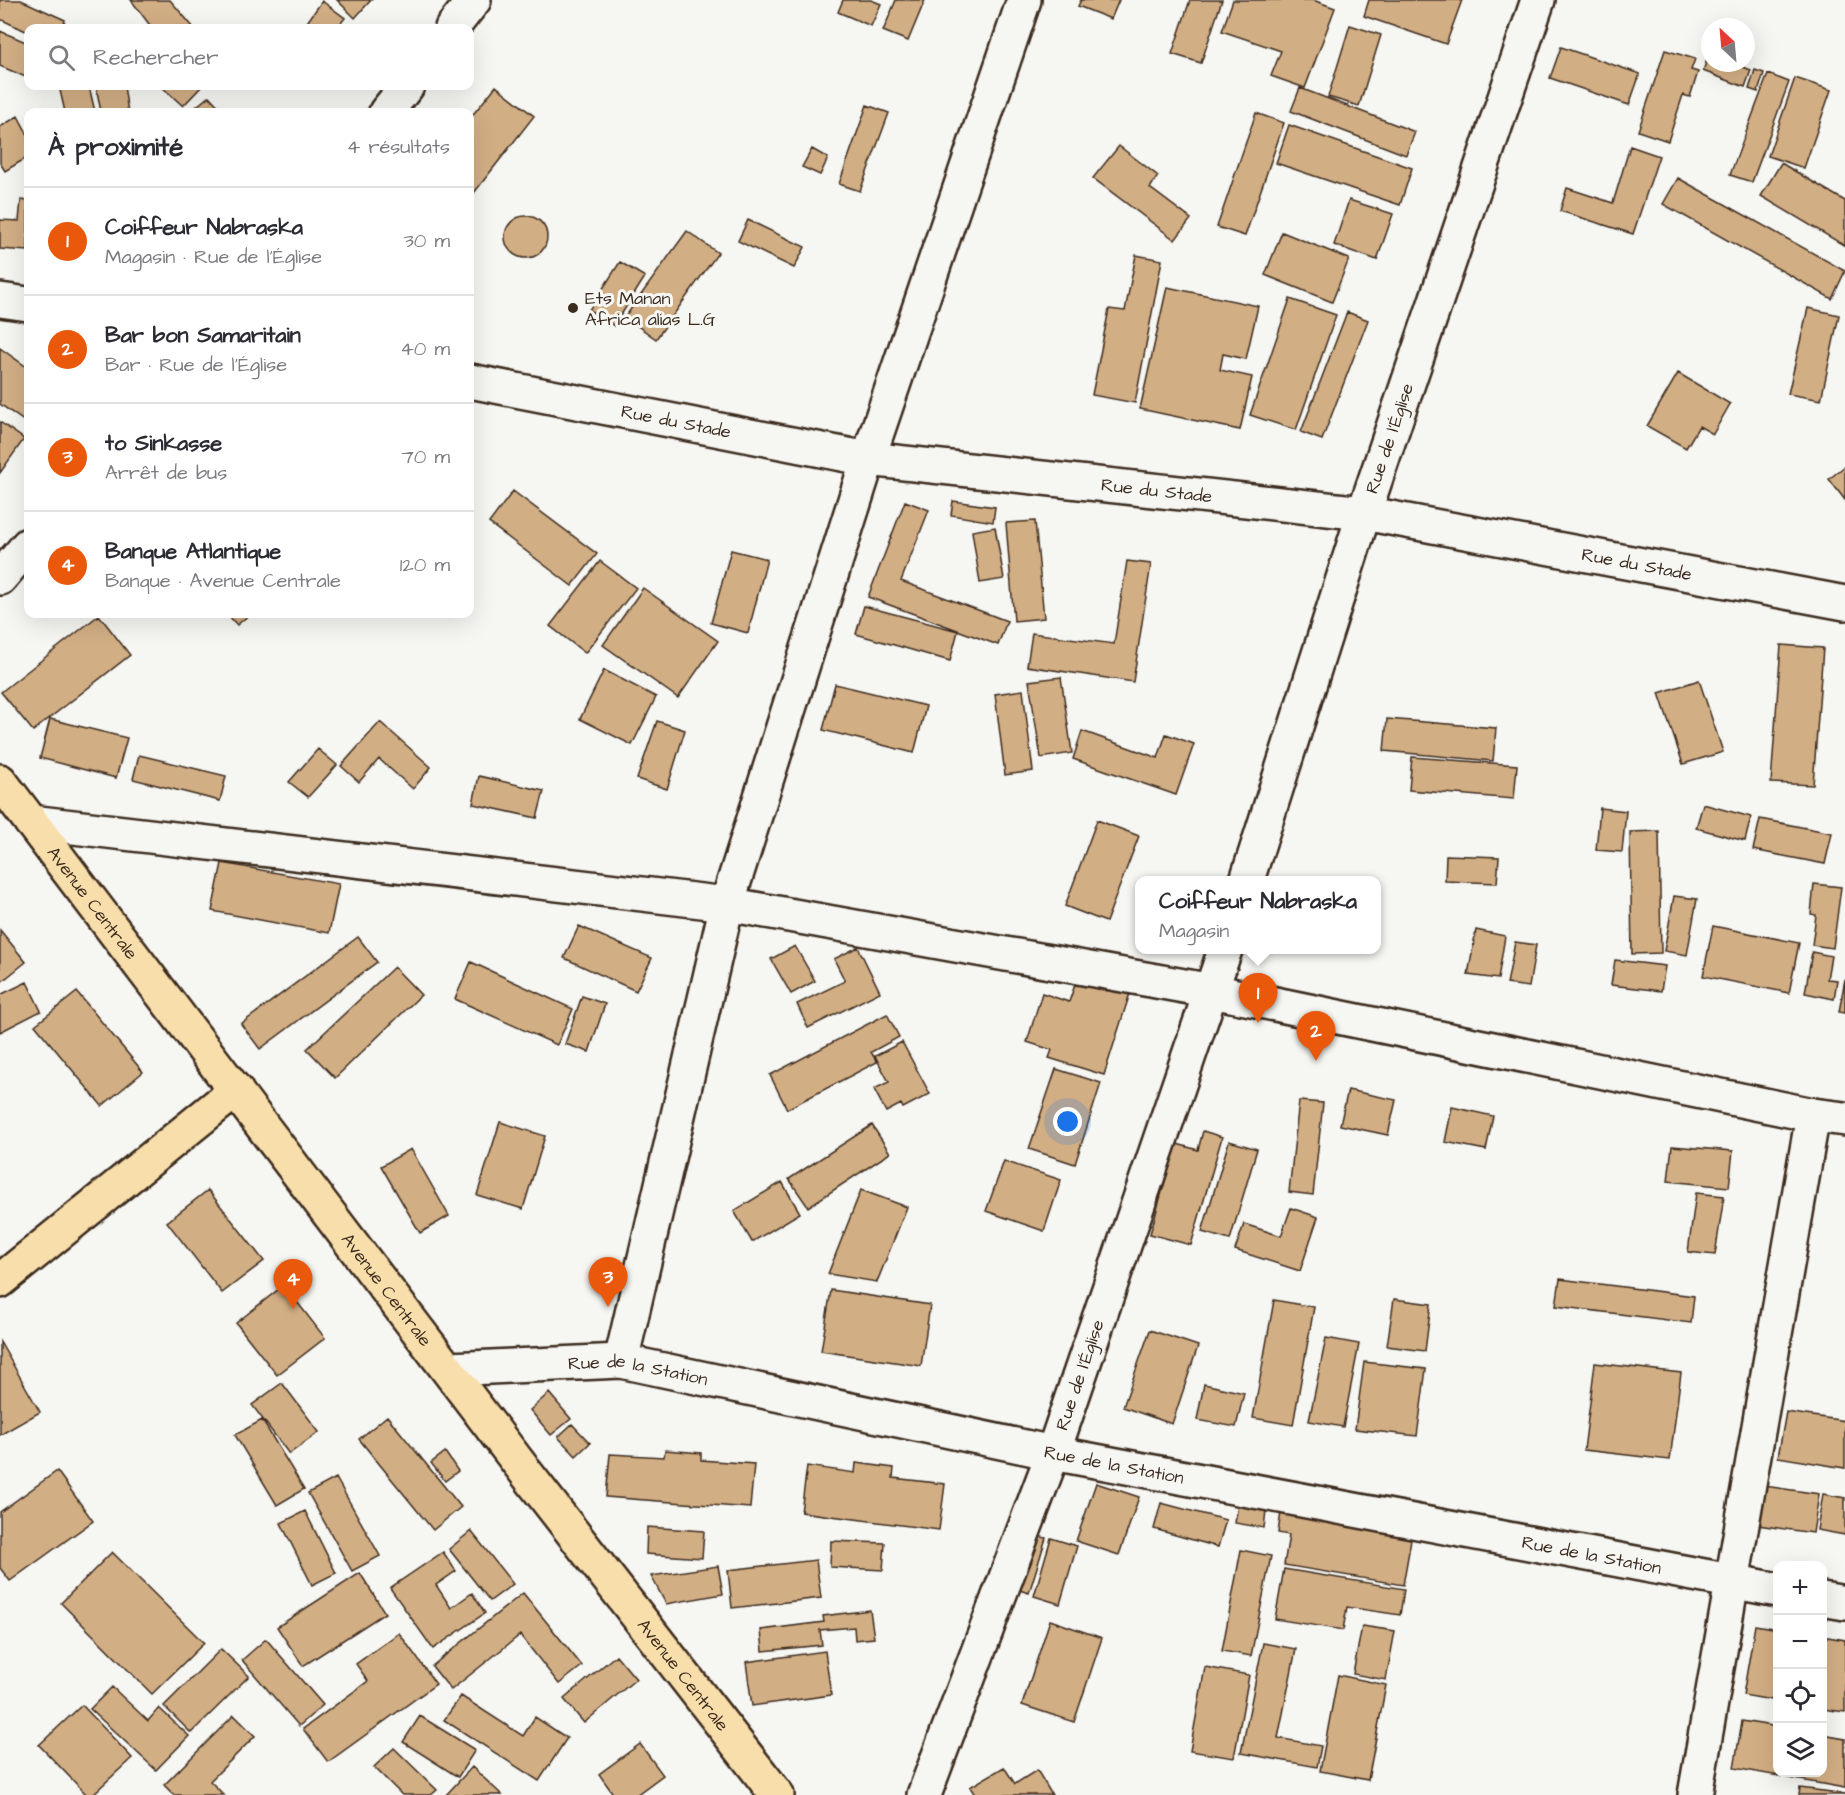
<!DOCTYPE html>
<html lang="fr">
<head>
<meta charset="utf-8">
<style>
  body { margin:0; font-family:"Architects Daughter",sans-serif; background:#f2f2f3; color:#2b2b33 }
  .controls { position:absolute; right:18px; bottom:18px; display:grid; overflow:hidden; border-radius:12px; box-shadow:0 6px 24px #0002 }
  .controls button { width:54px; height:54px; display:grid; place-items:center; padding:0; border:0; border-bottom:2px solid #e1e1e2; background:#fff; color:#2b2b33; font:30px sans-serif }
  .compass { position:absolute; left:1701px; top:18px; width:54px; height:54px; border-radius:50%; background:#fff; box-shadow:0 6px 24px #0002; rotate:334deg }
  .you { position:absolute; left:1068px; top:1122px; width:21px; height:21px; margin:-15px; border:4px solid #fff; border-radius:50%; background:#1a73e8; box-shadow:0 0 0 9px #1a73e833 }
  .badge { display:grid; place-items:center; width:39px; height:39px; border-radius:50%; background:#ea580c; color:#fff; font-size:20px; font-weight:700 }
  .pin { position:absolute; translate:-50% -50px; filter:drop-shadow(0 2px 3px #0008) }
  .pin::after { content:''; position:absolute; top:32px; width:21px; height:18px; background:inherit; clip-path:polygon(0 0,100% 0,50% 100%) }
  .popup { position:absolute; left:1135px; top:876px; width:246px; height:78px; box-sizing:border-box; display:grid; place-content:center; border-radius:12px; background:#fff; filter:drop-shadow(0 2px 4px #0005); font-size:20px; white-space:nowrap; color:#7c7c81 }
  .popup b { font-size:22px; color:#2b2b33 }
  .popup::after { content:''; position:absolute; left:50%; top:100%; margin-left:-12px; border:12px solid transparent; border-top-color:#fff }
  .list { margin:0; padding:0; list-style:none }
  h2 { display:flex; justify-content:space-between; align-items:center; height:78px; margin:0; padding:0 24px; font-size:26px }
  h2 small { font-size:20px; font-weight:400; color:#7c7c81 }
  .list li { display:grid; grid-template-columns:39px 1fr auto; gap:18px; align-items:center; box-sizing:border-box; height:108px; padding:0 24px; border-top:2px solid #e1e1e2 }
  .list b { display:block; font-size:22px; white-space:nowrap }
  .list p { margin:0; font-size:20px; white-space:nowrap; color:#7c7c81 }
  .list em { font-size:20px; font-style:normal; color:#7c7c81 }
  .icon { flex:none; width:33px; height:33px; fill:none; stroke:currentColor; stroke-width:2; stroke-linecap:round; stroke-linejoin:round }
  .map { position:relative; flex:none; width:1845px; height:1795px; overflow:hidden }
  .search { position:absolute; background:#fff; box-shadow:0 6px 24px #0002; left:24px; top:24px; width:450px; height:66px; display:flex; align-items:center; gap:15px; box-sizing:border-box; padding:0 21px; border-radius:12px; color:#7c7c81; font-size:22px }
  .panel { position:absolute; background:#fff; box-shadow:0 6px 24px #0002; left:24px; top:108px; width:450px; height:510px; border-radius:12px }
  .map>svg:first-child { display:block }
  .building { fill:#d2ae84; stroke:#3b2a1e; stroke-width:1.5 }
  .lines { fill:none; stroke-linecap:round; stroke-linejoin:round }
  .minor-casing { stroke:#3b2a1e; stroke-width:38 }
  .major-casing { stroke:#3b2a1e; stroke-width:38 }
  .minor { stroke:#f6f6f2; stroke-width:33 }
  .major { stroke:#f8deab; stroke-width:33 }
  .poi-dot { fill:#3b2a1e; stroke:#f6f6f2; stroke-width:2 }
  .labels { text-anchor:middle; stroke-width:6; stroke-linejoin:round; paint-order:stroke }
  .poi-label { font-size:18px; fill:#3b2a1e; stroke:#f6f6f2; text-anchor:start }
  .street-label { font-size:18px; fill:#3b2a1e; stroke:#f6f6f2 }
</style>
</head>
<body>
<div class="map">
<svg width="1845" height="1795" viewBox="0 0 1845 1795">
  <rect width="100%" height="100%" fill="#f6f6f2"/>
  <filter id="ink" filterUnits="userSpaceOnUse"><feTurbulence type="fractalNoise" baseFrequency=".0167" numOctaves="2"/><feDisplacementMap in="SourceGraphic" scale="12" xChannelSelector="R" yChannelSelector="G"/><feConvolveMatrix kernelMatrix="1 2 1 2 8 2 1 2 1" color-interpolation-filters="sRGB"/></filter>
  <g filter="url(#ink)">
    <path class="building" d="M 0,0 L 21,0 L 65,20 L 62,28 L 28,28 L 28,32 L 0,19 Z
      M 131,0 L 170,0 L 194,28 L 152,28 Z
      M 337,0 L 371,0 L 355,18 Z
      M 843,0 L 871,0 L 881,4 L 871,26 L 838,12 Z
      M 896,0 L 925,0 L 908,41 L 883,31 Z
      M 1081,0 L 1119,0 L 1111,19 L 1078,6 Z
      M 1190,0 L 1222,0 L 1201,63 L 1172,54 Z
      M 1233,0 L 1313,0 L 1335,8 L 1305,88 L 1271,76 L 1281,51 L 1222,31 Z
      M 1369,0 L 1462,0 L 1446,44 L 1364,16 Z
      M 322,1 L 345,18 L 337,28 L 303,28 Z
      M 1350,25 L 1381,35 L 1359,106 L 1328,97 Z
      M 0,31 L 28,43 L 28,78 L 0,66 Z
      M 1561,47 L 1640,74 L 1629,105 L 1550,78 Z
      M 1665,50 L 1695,59 L 1691,70 L 1698,72 L 1690,97 L 1683,95 L 1668,141 L 1638,131 Z
      M 1709,54 L 1710,63 L 1732,63 L 1751,70 L 1745,87 L 1703,71 Z
      M 1755,70 L 1764,73 L 1758,92 L 1749,89 Z
      M 1768,74 L 1789,82 L 1752,182 L 1730,175 Z
      M 1795,78 L 1831,90 L 1804,168 L 1768,156 Z
      M 59,86 L 89,86 L 95,112 L 65,112 Z
      M 96,86 L 124,86 L 128,112 L 101,112 Z
      M 161,86 L 198,86 L 201,87 L 183,106 Z
      M 496,86 L 534,116 L 470,198 L 470,118 Z
      M 1300,88 L 1415,132 L 1406,155 L 1291,111 Z
      M 209,96 L 224,112 L 190,112 Z
      M 867,105 L 889,113 L 860,191 L 839,184 Z
      M 1256,113 L 1284,123 L 1245,236 L 1217,227 Z
      M 18,116 L 28,135 L 28,157 L 5,171 L 0,163 L 0,127 Z
      M 1289,125 L 1412,168 L 1400,205 L 1276,163 Z
      M 1119,146 L 1158,176 L 1150,188 L 1191,219 L 1175,240 L 1093,178 Z
      M 1630,146 L 1659,156 L 1633,234 L 1560,211 L 1567,188 L 1613,203 Z
      M 812,149 L 828,158 L 820,175 L 802,167 Z
      M 1781,163 L 1845,201 L 1845,246 L 1761,196 Z
      M 1678,178 L 1845,271 L 1832,299 L 1663,204 Z
      M 21,200 L 28,201 L 28,251 L 0,249 L 0,220 L 19,221 Z
      M 1349,200 L 1393,214 L 1377,260 L 1334,245 Z
      M505 237a21 21 0 1 1 42 0a21 21 0 1 1-42 0Z
      M 748,220 L 805,247 L 794,268 L 738,241 Z
      M 687,231 L 718,253 L 656,339 L 625,317 Z
      M 1282,232 L 1349,259 L 1332,302 L 1265,275 Z
      M 1136,255 L 1162,260 L 1135,403 L 1092,395 L 1109,309 L 1125,311 Z
      M 620,262 L 645,277 L 614,326 L 589,310 Z
      M 1167,287 L 1258,306 L 1246,359 L 1223,354 L 1220,370 L 1252,377 L 1240,430 L 1140,409 Z
      M 1290,299 L 1336,315 L 1296,430 L 1250,415 Z
      M 1808,308 L 1839,315 L 1821,400 L 1788,394 Z
      M 1347,312 L 1368,320 L 1322,440 L 1301,432 Z
      M 0,348 L 28,368 L 28,424 L 0,404 Z
      M 1678,373 L 1730,404 L 1713,434 L 1699,426 L 1686,448 L 1647,426 Z
      M 0,422 L 24,439 L 0,473 Z
      M 1845,466 L 1845,500 L 1829,479 Z
      M 513,491 L 597,554 L 572,586 L 489,523 Z
      M 905,501 L 929,510 L 901,581 L 1007,621 L 998,645 L 868,597 Z
      M 953,501 L 995,507 L 993,522 L 951,515 Z
      M 1035,521 L 1044,618 L 1014,621 L 1006,523 Z
      M 995,527 L 1004,579 L 980,583 L 972,531 Z
      M 731,550 L 767,559 L 748,633 L 711,623 Z
      M 600,561 L 636,588 L 585,653 L 550,626 Z
      M 1127,561 L 1151,564 L 1133,682 L 1027,666 L 1032,633 L 1114,644 Z
      M 643,588 L 718,641 L 678,698 L 603,645 Z
      M 864,606 L 958,631 L 950,661 L 856,634 Z
      M 227,614 L 250,614 L 237,625 Z
      M 99,615 L 130,655 L 33,731 L 1,692 Z
      M 1781,645 L 1823,648 L 1813,785 L 1771,783 Z
      M 604,670 L 656,697 L 632,745 L 580,719 Z
      M 1061,677 L 1072,753 L 1041,758 L 1029,681 Z
      M 1699,680 L 1723,752 L 1683,764 L 1659,693 Z
      M 835,684 L 926,706 L 914,753 L 823,730 Z
      M 1023,690 L 1033,771 L 1005,775 L 995,694 Z
      M 50,719 L 127,738 L 116,778 L 40,758 Z
      M 1387,719 L 1496,728 L 1493,761 L 1384,751 Z
      M 657,721 L 685,730 L 667,789 L 637,779 Z
      M 380,722 L 431,767 L 413,789 L 379,759 L 359,782 L 341,766 Z
      M 1082,731 L 1158,758 L 1166,734 L 1194,744 L 1176,795 L 1073,759 Z
      M 318,749 L 337,765 L 308,797 L 289,782 Z
      M 139,755 L 226,776 L 220,801 L 133,779 Z
      M 1412,757 L 1517,765 L 1514,799 L 1409,790 Z
      M 479,776 L 544,791 L 537,818 L 473,804 Z
      M 1703,804 L 1751,817 L 1745,841 L 1696,828 Z
      M 1600,808 L 1626,811 L 1622,852 L 1596,850 Z
      M 1760,819 L 1832,833 L 1825,864 L 1753,850 Z
      M 1097,820 L 1139,836 L 1106,922 L 1065,906 Z
      M 1659,831 L 1661,953 L 1632,954 L 1630,832 Z
      M 1446,855 L 1499,857 L 1497,883 L 1445,881 Z
      M 222,863 L 339,884 L 329,933 L 212,911 Z
      M 1814,884 L 1841,887 L 1833,948 L 1812,945 L 1816,915 L 1811,914 Z
      M 1674,896 L 1697,899 L 1687,955 L 1664,951 Z
      M 579,926 L 652,958 L 636,991 L 564,958 Z
      M 1713,926 L 1799,943 L 1789,993 L 1703,976 Z
      M 0,930 L 26,962 L 0,983 Z
      M 1476,930 L 1505,936 L 1498,979 L 1468,975 Z
      M 358,937 L 377,962 L 260,1049 L 241,1024 Z
      M 1515,942 L 1536,945 L 1529,987 L 1507,984 Z
      M 795,946 L 815,981 L 791,994 L 771,959 Z
      M 858,947 L 880,992 L 808,1028 L 797,1004 L 845,981 L 834,959 Z
      M 1812,952 L 1831,956 L 1827,979 L 1837,980 L 1834,999 L 1805,993 Z
      M 1615,960 L 1665,966 L 1661,991 L 1611,985 Z
      M 471,962 L 573,1009 L 557,1045 L 455,999 Z
      M 394,967 L 421,995 L 335,1078 L 307,1049 Z
      M 1079,973 L 1131,990 L 1104,1075 L 1049,1058 L 1052,1050 L 1027,1042 L 1042,993 L 1069,1002 Z
      M 1845,979 L 1845,1013 L 1839,1012 Z
      M 27,982 L 41,1011 L 0,1032 L 0,995 Z
      M 77,992 L 143,1072 L 102,1106 L 35,1025 Z
      M 582,996 L 605,1004 L 589,1052 L 565,1044 Z
      M 887,1014 L 899,1037 L 871,1052 L 877,1062 L 787,1109 L 770,1075 Z
      M 902,1042 L 930,1094 L 903,1108 L 901,1104 L 886,1112 L 874,1089 L 889,1082 L 875,1056 Z
      M 1056,1069 L 1101,1083 L 1075,1164 L 1029,1149 Z
      M 1348,1090 L 1396,1100 L 1388,1135 L 1340,1125 Z
      M 1299,1101 L 1323,1103 L 1313,1195 L 1289,1192 Z
      M 1452,1107 L 1493,1116 L 1486,1150 L 1445,1142 Z
      M 500,1122 L 545,1136 L 523,1209 L 477,1195 Z
      M 872,1125 L 890,1153 L 808,1207 L 789,1179 Z
      M 1203,1131 L 1222,1137 L 1191,1245 L 1150,1234 L 1171,1160 L 1165,1158 L 1170,1142 L 1198,1150 Z
      M 1229,1141 L 1257,1149 L 1230,1240 L 1202,1232 Z
      M 1672,1146 L 1733,1151 L 1729,1187 L 1668,1181 Z
      M 411,1149 L 449,1216 L 420,1233 L 381,1166 Z
      M 1004,1161 L 1061,1180 L 1044,1231 L 986,1211 Z
      M 782,1182 L 800,1213 L 752,1242 L 734,1211 Z
      M 208,1190 L 264,1261 L 222,1293 L 167,1222 Z
      M 861,1190 L 907,1207 L 877,1282 L 828,1274 Z
      M 1696,1193 L 1724,1196 L 1715,1255 L 1688,1252 Z
      M 1291,1208 L 1318,1217 L 1300,1271 L 1235,1250 L 1244,1224 L 1281,1236 Z
      M 1560,1279 L 1694,1296 L 1691,1323 L 1556,1306 Z
      M 284,1285 L 325,1338 L 277,1375 L 236,1323 Z
      M 831,1290 L 930,1305 L 921,1366 L 821,1351 Z
      M 1394,1299 L 1431,1304 L 1425,1351 L 1387,1346 Z
      M 1274,1300 L 1314,1307 L 1293,1425 L 1253,1418 Z
      M 1150,1330 L 1198,1346 L 1172,1424 L 1123,1407 Z
      M 1326,1338 L 1359,1344 L 1343,1427 L 1309,1421 Z
      M 0,1342 L 40,1412 L 0,1435 Z
      M 1364,1362 L 1426,1369 L 1417,1436 L 1355,1429 Z
      M 1595,1363 L 1681,1373 L 1670,1460 L 1584,1450 Z
      M 282,1383 L 319,1432 L 289,1454 L 252,1405 Z
      M 1204,1384 L 1244,1393 L 1236,1427 L 1197,1420 Z
      M 549,1393 L 571,1419 L 551,1435 L 530,1410 Z
      M 1786,1412 L 1845,1421 L 1845,1468 L 1778,1457 Z
      M 387,1416 L 461,1507 L 433,1530 L 359,1439 Z
      M 262,1420 L 304,1489 L 277,1505 L 235,1435 Z
      M 572,1424 L 590,1443 L 576,1456 L 558,1437 Z
      M 665,1450 L 701,1453 L 701,1460 L 754,1464 L 750,1508 L 606,1497 L 610,1454 L 664,1457 Z
      M 445,1452 L 458,1471 L 445,1481 L 431,1463 Z
      M 856,1463 L 894,1468 L 893,1478 L 945,1484 L 939,1530 L 801,1512 L 807,1466 L 855,1473 Z
      M 57,1471 L 93,1521 L 10,1581 L 0,1568 L 0,1512 Z
      M 336,1478 L 380,1556 L 352,1571 L 308,1493 Z
      M 1096,1483 L 1139,1497 L 1119,1555 L 1076,1541 Z
      M 1757,1485 L 1819,1494 L 1813,1533 L 1751,1524 Z
      M 1823,1494 L 1845,1498 L 1845,1535 L 1817,1530 Z
      M 1161,1503 L 1226,1520 L 1218,1547 L 1154,1529 Z
      M 1238,1505 L 1266,1510 L 1264,1528 L 1235,1523 Z
      M 305,1511 L 336,1573 L 312,1585 L 281,1523 Z
      M 1281,1512 L 1412,1534 L 1403,1585 L 1284,1565 L 1289,1535 L 1278,1533 Z
      M 647,1527 L 704,1531 L 702,1558 L 646,1554 Z
      M 471,1531 L 513,1584 L 490,1601 L 449,1549 Z
      M 1034,1535 L 1046,1538 L 1029,1593 L 1016,1589 Z
      M 1051,1538 L 1077,1546 L 1060,1604 L 1034,1596 Z
      M 831,1541 L 885,1543 L 883,1570 L 830,1567 Z
      M 1241,1550 L 1271,1556 L 1251,1656 L 1222,1651 Z
      M 112,1552 L 204,1643 L 152,1694 L 61,1603 Z
      M 443,1552 L 456,1571 L 436,1585 L 451,1608 L 472,1593 L 485,1613 L 433,1649 L 390,1588 Z
      M 816,1560 L 821,1598 L 732,1608 L 728,1570 Z
      M 718,1566 L 723,1594 L 666,1604 L 651,1576 Z
      M 1284,1569 L 1404,1589 L 1400,1615 L 1347,1607 L 1343,1630 L 1275,1619 Z
      M 360,1573 L 385,1613 L 303,1666 L 277,1627 Z
      M 523,1593 L 582,1666 L 559,1684 L 520,1635 L 451,1690 L 432,1666 Z
      M 870,1610 L 874,1638 L 855,1640 L 854,1627 L 820,1630 L 822,1645 L 763,1651 L 761,1630 L 824,1622 L 823,1616 Z
      M 1050,1620 L 1102,1638 L 1074,1722 L 1022,1705 Z
      M 1755,1625 L 1778,1629 L 1778,1701 L 1743,1695 Z
      M 1362,1626 L 1395,1631 L 1386,1680 L 1353,1674 Z
      M 399,1633 L 436,1684 L 328,1762 L 303,1729 L 368,1681 L 356,1664 Z
      M 1822,1636 L 1845,1640 L 1845,1712 L 1822,1709 Z
      M 266,1639 L 323,1705 L 299,1726 L 242,1660 Z
      M 1263,1643 L 1296,1649 L 1278,1738 L 1321,1746 L 1317,1767 L 1241,1753 Z
      M 221,1649 L 249,1676 L 191,1733 L 164,1706 Z
      M 825,1651 L 831,1695 L 752,1706 L 746,1662 Z
      M 616,1655 L 636,1679 L 584,1723 L 564,1699 Z
      M 1205,1667 L 1249,1675 L 1234,1758 L 1190,1751 Z
      M 1338,1675 L 1386,1685 L 1368,1780 L 1320,1771 Z
      M 112,1687 L 148,1721 L 159,1708 L 189,1736 L 156,1770 L 90,1709 Z
      M 461,1696 L 523,1736 L 535,1717 L 567,1738 L 539,1781 L 444,1720 Z
      M 82,1705 L 132,1758 L 92,1795 L 87,1795 L 39,1745 Z
      M 234,1715 L 255,1736 L 210,1781 L 224,1795 L 174,1795 L 164,1785 Z
      M 420,1716 L 475,1750 L 458,1777 L 403,1742 Z
      M 1742,1721 L 1778,1727 L 1778,1772 L 1822,1772 L 1822,1735 L 1845,1739 L 1845,1788 L 1734,1768 Z
      M 640,1744 L 663,1775 L 636,1795 L 614,1795 L 599,1774 Z
      M 394,1748 L 437,1790 L 431,1795 L 402,1795 L 374,1767 Z
      M 472,1767 L 502,1795 L 446,1795 Z
      M 1004,1767 L 1015,1784 L 1037,1770 L 1052,1795 L 975,1795 L 970,1787 Z
      M 1800,1788 L 1845,1794 L 1845,1795 L 1799,1795 Z"/>
    <g class="lines">
      <defs>
        <g id="minor">
          <path d="M 452,28 L 474,0"/>
          <path d="M 386,112 L 407,86"/>
          <path d="M 0,300 L 28,304"/>
          <path id="s1" d="M 470,381 L 868,459 L 1364,513 L 1845,603"/>
          <path d="M 0,578 L 28,545"/>
          <path d="M 31,822 L 727,904 L 1212,991 L 1813,1115 L 1845,1119"/>
          <path id="s2" d="M 1247,880 L 1364,513 L 1538,0"/>
          <path d="M 621,1361 L 727,904 L 868,459 L 1024,0"/>
          <path id="s3" d="M 449,1369 L 621,1361 L 1053,1453 L 1778,1590"/>
          <path d="M 1822,1599 L 1845,1603"/>
          <path id="s4" d="M 924,1795 L 1053,1453 L 1225,950"/>
          <path d="M 1695,1795 L 1813,1115"/>
        </g>
        <g id="major">
          <path id="s5" d="M 0,781 L 527,1474 L 777,1795"/>
          <path d="M 0,1281 L 236,1090"/>
        </g>
      </defs>
      <use href="#minor" class="minor-casing"/>
      <use href="#major" class="major-casing"/>
      <use href="#minor" class="minor"/>
      <use href="#major" class="major"/>
    </g>
  </g>
  <circle class="poi-dot" cx="573" cy="308" r="6"/>
  <g class="labels">
    <g class="poi-label">
      <text x="585" y="304">Ets Manan<tspan x="585" dy="21">Africa alias L.G</tspan></text>
    </g>
    <g class="street-label">
      <text dy="6" stroke="none"><textPath href="#s1" startOffset="210">Rue du Stade</textPath></text>
      <text dy="6" stroke="none"><textPath href="#s2" startOffset="464">Rue de l'Église</textPath></text>
      <text dy="6" stroke="none"><textPath href="#s1" startOffset="696">Rue du Stade</textPath></text>
      <text dy="6" stroke="none"><textPath href="#s1" startOffset="1182">Rue du Stade</textPath></text>
      <text dy="6" stroke="none"><textPath href="#s5" startOffset="153">Avenue Centrale</textPath></text>
      <text dy="6" stroke="none"><textPath href="#s5" startOffset="639">Avenue Centrale</textPath></text>
      <text dy="6" stroke="none"><textPath href="#s3" startOffset="190">Rue de la Station</textPath></text>
      <text dy="6" stroke="none"><textPath href="#s4" startOffset="448">Rue de l'Église</textPath></text>
      <text dy="6" stroke="none"><textPath href="#s3" startOffset="676">Rue de la Station</textPath></text>
      <text dy="6" stroke="none"><textPath href="#s3" startOffset="1162">Rue de la Station</textPath></text>
      <text dy="6" stroke="none"><textPath href="#s5" startOffset="1125">Avenue Centrale</textPath></text>
    </g>
  </g>
</svg>
<div class="controls">
<button>+</button>
<button>−</button>
<button><svg class="icon" aria-label="locate" viewBox="0 0 24 24"><circle cx="12" cy="12" r="6"/><path d="M12 2v4M12 18v4M2 12h4M18 12h4"/></svg></button>
<button><svg class="icon" aria-label="layers" viewBox="0 0 24 24"><path d="M12 4l9 5-9 5-9-5zM3 14l9 5 9-5"/></svg></button>
</div>
<svg class="compass" viewBox="-18 -18 36 36"><path d="M0-13l5 13h-10z" fill="#e53935"/><path d="M0 13l5-13h-10z" fill="#7c7c81"/></svg>
<div class="you"></div>
<div class="pin badge" style="left:1258px;top:1023px">1</div>
<div class="popup"><b>Coiffeur Nabraska</b>Magasin</div>
<div class="pin badge" style="left:1316px;top:1061px">2</div>
<div class="pin badge" style="left:608px;top:1307px">3</div>
<div class="pin badge" style="left:293px;top:1309px">4</div>
<div class="search"><svg class="icon" aria-label="search" viewBox="0 0 24 24"><circle cx="10" cy="10" r="6"/><path d="M15 15l6 6"/></svg>Rechercher</div>
<section class="panel">
<h2>À proximité<small>4 résultats</small></h2>
<ul class="list">
<li><span class="badge">1</span><div><b>Coiffeur Nabraska</b><p>Magasin · Rue de l'Église</p></div><em>30 m</em></li>
<li><span class="badge">2</span><div><b>Bar bon Samaritain</b><p>Bar · Rue de l'Église</p></div><em>40 m</em></li>
<li><span class="badge">3</span><div><b>to Sinkasse</b><p>Arrêt de bus</p></div><em>70 m</em></li>
<li><span class="badge">4</span><div><b>Banque Atlantique</b><p>Banque · Avenue Centrale</p></div><em>120 m</em></li>
</ul>
</section>
</div>
</body>
</html>
